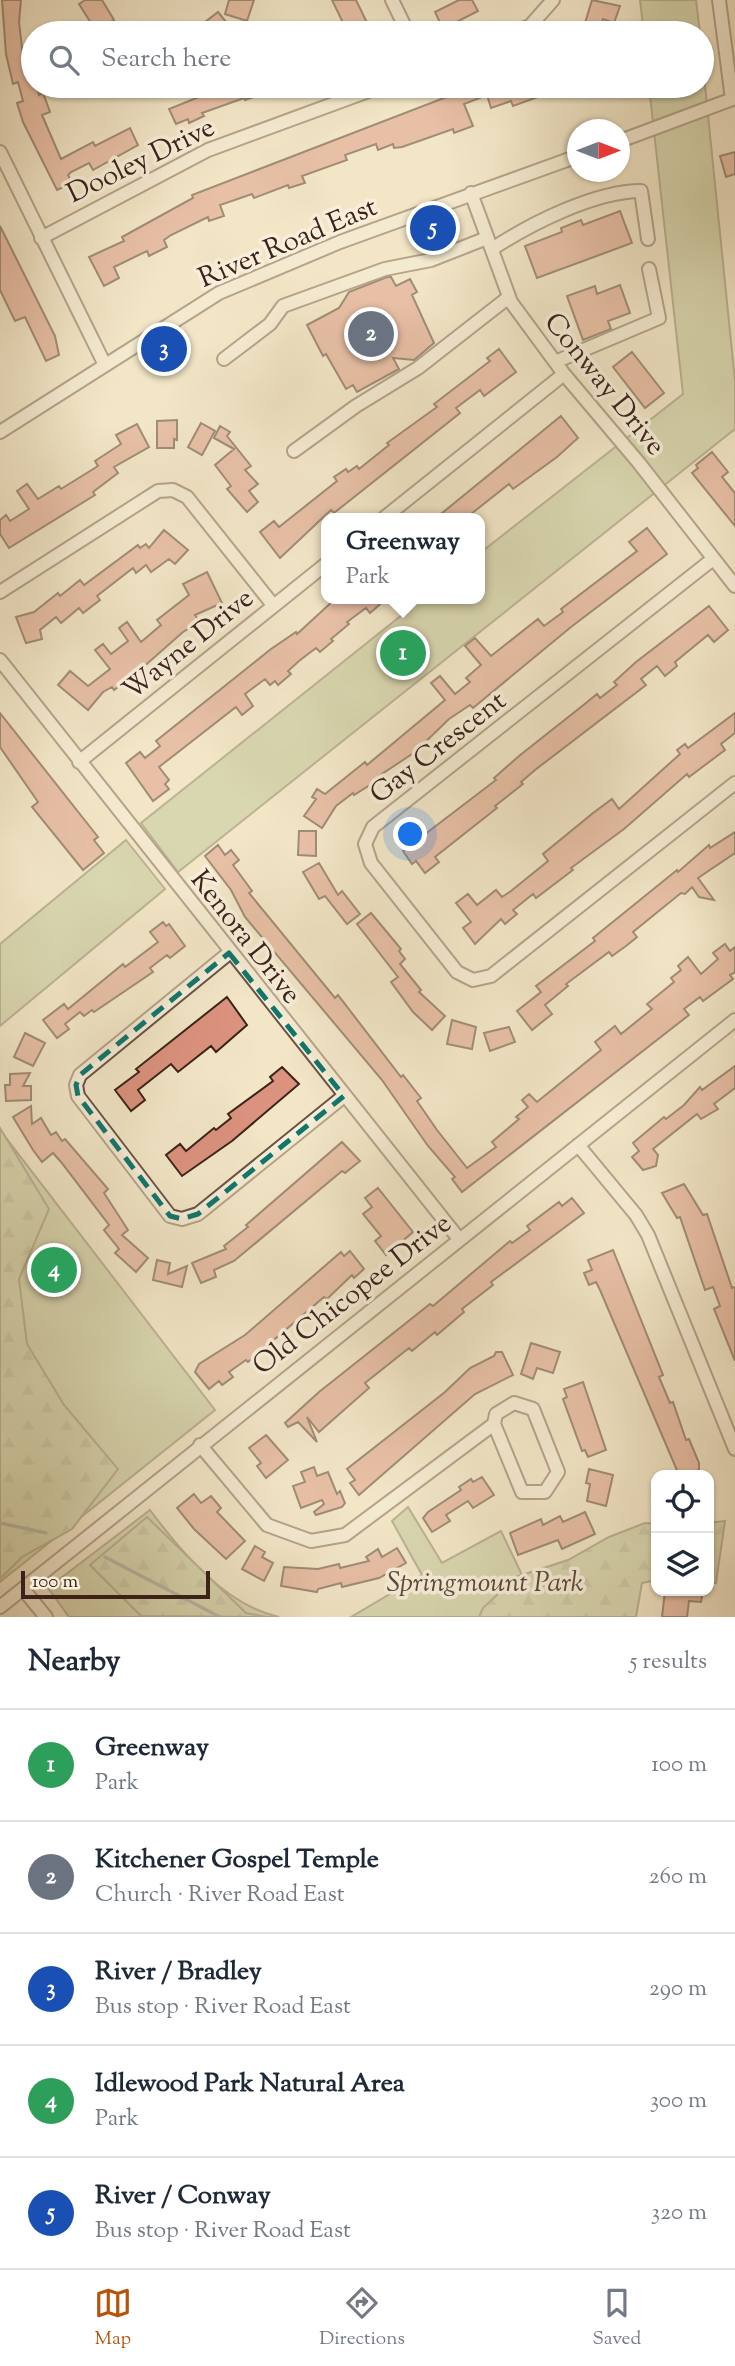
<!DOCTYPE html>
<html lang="en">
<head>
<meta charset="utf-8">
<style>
  body { margin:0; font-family:"Sorts Mill Goudy",serif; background:#f2f2f3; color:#1f2937 }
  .controls { position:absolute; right:21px; bottom:21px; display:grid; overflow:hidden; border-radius:14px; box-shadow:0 2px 5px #0004 }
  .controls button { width:63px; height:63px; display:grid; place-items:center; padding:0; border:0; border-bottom:2px solid #e0e1e3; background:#fff; color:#1f2937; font:35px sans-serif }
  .compass { position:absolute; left:567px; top:119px; width:63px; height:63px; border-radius:50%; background:#fff; box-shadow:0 2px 5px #0004; rotate:90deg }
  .scale { position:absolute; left:21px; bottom:18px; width:189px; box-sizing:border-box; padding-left:7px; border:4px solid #3c2218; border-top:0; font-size:19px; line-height:24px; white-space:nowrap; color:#3c2218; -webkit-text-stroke:5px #f7efdb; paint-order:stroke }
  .you { position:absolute; left:411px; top:835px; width:24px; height:24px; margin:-18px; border:5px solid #fff; border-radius:50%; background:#1a73e8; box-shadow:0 0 0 10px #1a73e833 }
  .badge { display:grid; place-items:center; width:46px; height:46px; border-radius:50%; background:#b45309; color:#fff; font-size:23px; font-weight:700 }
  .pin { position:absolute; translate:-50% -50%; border:4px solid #fff; box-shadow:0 2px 7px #0006 }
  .popup { position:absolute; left:321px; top:513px; width:164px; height:91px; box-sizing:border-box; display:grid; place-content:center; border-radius:14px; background:#fff; filter:drop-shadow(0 2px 5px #0005); font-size:23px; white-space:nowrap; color:#747a83 }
  .popup b { font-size:26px; color:#1f2937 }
  .popup::after { content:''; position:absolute; left:50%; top:100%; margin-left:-14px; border:14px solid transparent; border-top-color:#fff }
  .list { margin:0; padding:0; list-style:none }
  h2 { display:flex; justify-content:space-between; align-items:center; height:91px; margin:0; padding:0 28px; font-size:30px }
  h2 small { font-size:23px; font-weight:400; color:#747a83 }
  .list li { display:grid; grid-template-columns:46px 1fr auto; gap:21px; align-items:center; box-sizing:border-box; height:112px; padding:0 28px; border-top:2px solid #e0e1e3 }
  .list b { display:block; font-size:26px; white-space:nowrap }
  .list p { margin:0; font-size:23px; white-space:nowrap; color:#747a83 }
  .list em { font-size:23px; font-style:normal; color:#747a83 }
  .icon { flex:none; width:38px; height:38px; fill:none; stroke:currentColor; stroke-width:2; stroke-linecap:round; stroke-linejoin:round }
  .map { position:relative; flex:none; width:735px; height:1617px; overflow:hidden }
  .search { position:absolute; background:#fff; box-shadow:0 2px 5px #0004; left:21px; right:21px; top:21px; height:77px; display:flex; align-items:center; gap:18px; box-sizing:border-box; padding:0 24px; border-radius:38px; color:#747a83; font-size:26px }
  .sheet { height:651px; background:#fff }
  nav { display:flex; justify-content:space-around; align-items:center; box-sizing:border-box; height:98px; border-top:2px solid #e0e1e3; background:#fff; font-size:19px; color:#747a83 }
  nav a { display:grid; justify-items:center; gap:4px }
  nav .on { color:#b45309 }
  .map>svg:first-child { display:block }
  .green { fill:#bac596; stroke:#7b7457; stroke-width:2 }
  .forest { fill:url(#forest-firs); stroke:#7b7457; stroke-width:2 }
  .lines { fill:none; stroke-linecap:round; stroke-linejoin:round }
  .stream { stroke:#777f7c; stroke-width:3.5 }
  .building { fill:#db927e; stroke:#3c2218; stroke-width:2 }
  .minor-casing { stroke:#6a5344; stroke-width:16 }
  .minor { stroke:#f7efdb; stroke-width:12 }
  .marked { fill:none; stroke:#0f766e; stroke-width:5; stroke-dasharray:14 9; stroke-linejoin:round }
  .labels { text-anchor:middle; stroke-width:7; stroke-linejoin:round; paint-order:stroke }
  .street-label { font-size:28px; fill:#3c2218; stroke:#f7efdb }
  .park-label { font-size:28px; font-style:italic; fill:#5c4b38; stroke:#f7efdb }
</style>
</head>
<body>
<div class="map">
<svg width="735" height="1617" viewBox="0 0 735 1617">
  <defs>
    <pattern id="forest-firs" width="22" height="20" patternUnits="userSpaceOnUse" patternTransform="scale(1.75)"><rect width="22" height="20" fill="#bac596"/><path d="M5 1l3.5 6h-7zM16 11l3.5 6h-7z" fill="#a1a981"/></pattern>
  </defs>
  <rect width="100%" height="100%" fill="#f2e6c7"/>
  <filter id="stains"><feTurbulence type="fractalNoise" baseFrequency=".00286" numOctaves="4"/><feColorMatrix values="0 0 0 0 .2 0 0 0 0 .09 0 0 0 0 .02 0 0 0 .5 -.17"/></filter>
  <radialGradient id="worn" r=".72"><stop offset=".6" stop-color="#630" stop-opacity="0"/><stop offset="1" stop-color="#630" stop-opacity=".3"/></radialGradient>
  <path class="green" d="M 640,0 L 696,0 L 700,33 L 644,33 Z
    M 702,56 L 735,381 L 735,429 L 178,872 L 141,823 L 422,599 L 480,599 L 480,553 L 683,394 L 649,86 L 702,86 Z
    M 126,840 L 165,889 L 0,1026 L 0,944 Z
    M 0,1130 L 215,1410 L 0,1582 Z
    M 408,1507 L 442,1563 L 501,1531 L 523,1577 L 632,1573 L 627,1617 L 351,1617 L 422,1575 L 392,1521 Z
    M 150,1510 C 182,1553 225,1605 279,1617 L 69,1617 L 48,1588 Z"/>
  <path class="forest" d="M 0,1128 L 49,1209 L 19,1279 L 27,1344 L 64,1405 L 118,1469 L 72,1529 L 22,1557 L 0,1579 Z
    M 147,1517 L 246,1613 L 267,1617 L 141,1616 L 90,1565 Z
    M 725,1521 L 716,1583 L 709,1583 L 709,1523 Z
    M 645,1523 L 656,1524 L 656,1580 L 642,1583 L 636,1617 L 479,1617 L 483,1608 L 516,1577 L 568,1560 L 609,1537 Z"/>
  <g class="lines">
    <path class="stream" d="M 0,1523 L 46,1533
      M 105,1557 L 220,1617"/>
  </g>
  <path class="building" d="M 2,0 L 21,0 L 19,22 L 24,65 L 31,63 L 33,86 L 37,86 L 39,95 L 43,93 L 50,112 L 42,115 L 61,159 L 93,142 L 95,146 L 130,128 L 138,145 L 93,170 L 89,163 L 71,172 L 68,175 L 72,183 L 57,190 L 23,122 L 17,103 L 23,101 L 18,82 L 13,84 L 6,54 Z
    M 85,0 L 102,0 L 114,20 L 96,31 L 79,4 Z
    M 229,0 L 254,0 L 247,21 L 225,14 Z
    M 332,0 L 356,0 L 372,33 L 348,33 Z
    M 459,0 L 472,0 L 478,11 L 443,29 L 435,12 Z
    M 592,0 L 620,6 L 614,23 L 603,19 L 599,33 L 582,33 Z
    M 218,12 L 235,33 L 191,33 Z
    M 226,86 L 282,87 L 245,100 L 244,98 L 202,113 L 204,116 L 189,123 L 188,119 L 176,124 L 169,109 Z
    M 475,86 L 565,87 L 513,106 L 511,101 L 491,108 L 487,95 L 464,104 L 473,126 L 454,133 L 453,129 L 402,147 L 394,148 L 393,144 L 378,150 L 376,144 L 345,155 L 347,160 L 302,176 L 305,183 L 289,188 L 288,185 L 254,198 L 252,194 L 220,205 L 224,216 L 209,221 L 208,217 L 171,235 L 164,240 L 167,247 L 149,256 L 147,251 L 114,267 L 119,278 L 104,286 L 89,257 L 124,241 L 122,237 L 193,198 L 192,195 Z
    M 735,152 L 735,174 L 726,177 L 720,156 Z
    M 620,211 L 632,243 L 537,278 L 525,246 L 562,232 L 561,228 L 581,220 L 583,225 Z
    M 0,226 L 55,336 L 59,355 L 46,361 L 25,317 L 15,321 L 0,290 Z
    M 387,277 L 391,277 L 396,286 L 410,279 L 417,292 L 412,295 L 434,343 L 414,360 L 393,358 L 399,369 L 357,392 L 353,385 L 346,389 L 326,354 L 323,356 L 307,325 L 339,308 L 349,292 Z
    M 620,285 L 630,313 L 608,321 L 611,329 L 583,340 L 567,296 L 595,286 L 597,294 Z
    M 499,349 L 516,372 L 484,396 L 480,390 L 456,408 L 460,413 L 334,513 L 331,510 L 280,558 L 260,532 L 274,521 L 279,527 L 337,481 L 334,477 L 346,469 L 348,472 L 357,466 L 359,469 L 389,445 L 387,443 L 437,407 L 434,404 L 490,361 L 487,358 Z
    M 632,352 L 664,393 L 645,408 L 613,367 Z
    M 561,416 L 578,438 L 557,457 L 513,489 L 509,484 L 466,518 L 436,518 Z
    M 177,420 L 177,440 L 174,439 L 174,448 L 157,448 L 157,421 Z
    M 201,423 L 215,431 L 202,455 L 188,447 Z
    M 137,424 L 149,447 L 114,467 L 118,473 L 93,492 L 95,495 L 9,548 L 0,534 L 0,520 L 6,515 L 10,521 L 29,509 L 17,491 L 27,484 L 38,499 L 59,486 L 61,489 L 98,466 L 95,461 L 121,444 L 116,435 Z
    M 220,426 L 230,432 L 227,436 L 251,466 L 245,470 L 258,484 L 249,491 L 258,502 L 247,512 L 227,489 L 231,486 L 215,465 L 234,449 L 214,438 Z
    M 712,452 L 728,472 L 722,477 L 735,493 L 735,526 L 692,473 L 698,468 L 696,465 Z
    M 647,528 L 667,554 L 571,627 L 473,708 L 470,705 L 449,719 L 415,752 L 382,774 L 384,776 L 354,795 L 353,793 L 336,806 L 322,828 L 304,816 L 316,799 L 312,797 L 317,789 L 325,794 L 365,762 L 367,765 L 445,700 L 431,683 L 440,676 L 455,694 L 470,682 L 466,678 L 481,665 L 465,646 L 475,638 L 491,656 L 538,619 L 544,626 L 563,612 L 561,609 L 637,551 L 629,542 Z
    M 164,530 L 188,550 L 175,564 L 169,559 L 151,572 L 146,565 L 136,573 L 133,568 L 97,596 L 100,600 L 83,613 L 79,608 L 61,623 L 56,617 L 40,630 L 42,639 L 26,643 L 16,617 L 34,612 L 58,593 L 60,596 L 80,580 L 84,585 L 138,545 L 140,548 L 146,544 L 149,548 Z
    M 207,572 L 222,603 L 195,615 L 200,622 L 183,632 L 132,677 L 114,690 L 112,687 L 103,692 L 88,710 L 58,685 L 70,671 L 88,686 L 110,669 L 95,650 L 103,644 L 111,654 L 128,641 L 119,628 L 127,622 L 141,642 L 161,625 L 157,620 L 189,595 L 183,584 Z
    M 335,599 L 386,599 L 370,613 L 366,608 L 347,622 L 349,624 L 331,639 L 333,641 L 320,652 L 316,648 L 299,661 L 288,671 L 291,674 L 278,685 L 275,681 L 270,685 L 265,679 L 245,694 L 253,706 L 242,715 L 236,707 L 159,767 L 169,780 L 165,784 L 169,789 L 153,801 L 126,763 L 140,752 L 145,758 L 160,746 L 156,741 L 271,649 L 296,632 L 297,634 Z
    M 709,606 L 728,630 L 714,642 L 708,635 L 675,662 L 677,666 L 665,676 L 657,666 L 641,679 L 646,685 L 535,770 L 521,782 L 523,784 L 495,806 L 497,808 L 435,857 L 439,862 L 425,873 L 416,861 L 412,864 L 403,851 L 496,780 L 494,778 L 519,756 L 586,703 L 597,694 L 600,698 L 617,685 L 614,682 L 636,662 Z
    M 0,713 L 98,837 L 94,840 L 104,853 L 83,870 L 32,807 L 38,802 L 0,747 Z
    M 735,713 L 735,733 L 721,744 L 725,750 L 689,777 L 687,774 L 624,829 L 571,868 L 573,870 L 536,898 L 533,894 L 513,910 L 517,914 L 505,924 L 501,919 L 475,944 L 463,928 L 471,922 L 456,903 L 468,894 L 477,905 L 496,890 L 502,897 L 511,891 L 548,861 L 543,854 L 593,813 L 612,799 L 619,809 L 680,754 L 677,750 L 685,744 L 688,748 Z
    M 299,831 L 316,831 L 316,856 L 298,855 Z
    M 735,832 L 735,853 L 698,878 L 714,900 L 699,897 L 692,887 L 685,894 L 681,893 L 633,932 L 637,937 L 626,946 L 612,956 L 609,952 L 566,984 L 568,986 L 545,1005 L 552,1014 L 532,1030 L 517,1011 L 541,992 L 536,986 L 595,941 L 593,938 L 677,870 L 678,872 L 709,845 L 710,848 Z
    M 218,845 L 225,855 L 231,850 L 239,860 L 233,865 L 252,891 L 249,893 L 335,998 L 338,995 L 401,1077 L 403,1075 L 421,1098 L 417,1101 L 437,1130 L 467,1168 L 496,1147 L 492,1142 L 519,1119 L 516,1117 L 528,1107 L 522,1100 L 529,1094 L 537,1102 L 601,1050 L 595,1042 L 615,1026 L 621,1034 L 652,1009 L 647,1004 L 674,982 L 671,978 L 681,970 L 678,966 L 688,957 L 701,974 L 718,959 L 713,953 L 725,944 L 730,951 L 735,947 L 735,972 L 730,975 L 733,979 L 703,1001 L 700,997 L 684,1009 L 689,1015 L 462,1192 L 452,1179 L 455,1177 L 428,1146 L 382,1080 L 245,917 L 231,890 L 205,856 Z
    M 319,863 L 338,895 L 342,891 L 360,914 L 347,924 L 325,896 L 319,899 L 303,872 Z
    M 371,913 L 401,949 L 399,951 L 405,959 L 400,964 L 421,990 L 419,992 L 445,1016 L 432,1030 L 413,1012 L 391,982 L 398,977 L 357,924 Z
    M 163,922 L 166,926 L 169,924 L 185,946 L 170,958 L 167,955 L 150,968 L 153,972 L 94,1012 L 92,1010 L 84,1016 L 80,1012 L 65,1024 L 69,1029 L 57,1038 L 43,1020 L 64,1004 L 68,1009 L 123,964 L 125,967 L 158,942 L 150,932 Z
    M 227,997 L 247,1025 L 216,1052 L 211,1046 L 178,1072 L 171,1064 L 138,1090 L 145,1100 L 131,1111 L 115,1090 L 139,1072 L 136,1069 Z
    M 452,1020 L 476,1027 L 472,1049 L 447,1044 Z
    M 509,1027 L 515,1042 L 490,1051 L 484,1033 Z
    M 25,1033 L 45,1043 L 33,1066 L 14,1057 Z
    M 735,1066 L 735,1088 L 714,1104 L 718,1109 L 701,1119 L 697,1114 L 653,1149 L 658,1155 L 656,1166 L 643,1170 L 632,1157 L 639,1151 L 633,1143 L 664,1117 L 666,1119 L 684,1105 L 700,1087 L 702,1090 Z
    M 282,1067 L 299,1084 L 232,1141 L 182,1176 L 166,1155 L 180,1144 L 186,1151 L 214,1128 L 216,1130 L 231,1118 L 228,1114 L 273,1081 L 270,1077 Z
    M 30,1073 L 23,1086 L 31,1086 L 31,1100 L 6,1101 L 5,1085 L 10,1085 L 10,1074 Z
    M 31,1106 L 32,1124 L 41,1118 L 51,1135 L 56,1132 L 62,1141 L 65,1139 L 108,1189 L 104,1193 L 128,1230 L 122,1235 L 148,1258 L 136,1272 L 115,1253 L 119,1249 L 104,1230 L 109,1225 L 61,1162 L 53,1153 L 42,1162 L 33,1150 L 13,1117 Z
    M 342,1142 L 360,1161 L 345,1173 L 342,1171 L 234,1261 L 214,1270 L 216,1277 L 201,1283 L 192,1263 L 226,1249 L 224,1246 L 248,1227 L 246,1225 Z
    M 684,1184 L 703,1215 L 707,1214 L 732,1288 L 735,1287 L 735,1361 L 714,1309 L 720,1306 L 713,1287 L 705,1290 L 680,1217 L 677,1218 L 662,1193 Z
    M 378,1188 L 413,1232 L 386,1255 L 375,1241 L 381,1236 L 363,1214 L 372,1207 L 365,1198 Z
    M 572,1198 L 584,1213 L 491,1282 L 493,1285 L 462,1309 L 464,1312 L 437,1335 L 435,1332 L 412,1351 L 409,1348 L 365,1383 L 369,1388 L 319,1432 L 307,1417 L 317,1442 L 298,1422 L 288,1427 L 285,1423 L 319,1392 L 430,1304 L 433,1306 L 510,1241 L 512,1243 L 530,1230 L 527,1226 L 559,1202 L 562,1206 Z
    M 613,1250 L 663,1375 L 659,1377 L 670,1403 L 673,1402 L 686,1440 L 689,1439 L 699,1463 L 699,1470 L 687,1475 L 679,1475 L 600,1290 L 596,1282 L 589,1285 L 584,1273 L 592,1270 L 588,1260 Z
    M 350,1251 L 364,1269 L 354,1278 L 352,1275 L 327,1299 L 324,1297 L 248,1362 L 246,1360 L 229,1372 L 233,1377 L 222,1385 L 219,1381 L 209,1389 L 195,1372 L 199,1364 L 245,1335 L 341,1252 L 344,1256 Z
    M 157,1260 L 170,1263 L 168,1274 L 187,1266 L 182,1287 L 153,1280 Z
    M 531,1343 L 560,1352 L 553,1373 L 537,1368 L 533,1379 L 521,1374 Z
    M 496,1352 L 502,1352 L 513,1375 L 475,1394 L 359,1495 L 350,1483 L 355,1480 L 347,1469 L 445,1392 L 470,1368 L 494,1356 Z
    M 583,1382 L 606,1450 L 588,1457 L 585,1450 L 582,1451 L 563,1399 L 567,1397 L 564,1389 Z
    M 266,1435 L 288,1460 L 266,1478 L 257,1466 L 261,1463 L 249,1448 Z
    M 314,1467 L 317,1476 L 328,1472 L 337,1494 L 340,1491 L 345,1503 L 342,1507 L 316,1515 L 314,1512 L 324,1504 L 322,1500 L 301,1508 L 293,1486 L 305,1482 L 301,1472 Z
    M 589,1469 L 613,1475 L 606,1506 L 587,1501 L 590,1484 L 586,1483 Z
    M 482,1477 L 494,1495 L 473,1508 L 468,1501 L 446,1515 L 450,1521 L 432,1532 L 423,1518 L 428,1512 L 461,1490 L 459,1487 L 471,1479 L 473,1482 Z
    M 194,1494 L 201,1503 L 211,1496 L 221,1508 L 217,1512 L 245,1541 L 226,1559 L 194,1529 L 177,1508 Z
    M 585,1512 L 595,1534 L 562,1549 L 558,1540 L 518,1555 L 510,1533 L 541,1519 L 543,1525 L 560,1516 L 563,1522 Z
    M 255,1546 L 265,1552 L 262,1557 L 273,1563 L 264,1581 L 242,1569 Z
    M 397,1548 L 406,1563 L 379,1578 L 342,1587 L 341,1583 L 318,1589 L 317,1592 L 281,1586 L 284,1567 L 318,1569 L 339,1564 L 340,1568 L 369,1561 L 366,1557 L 378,1549 L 382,1557 Z
    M 665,1591 L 703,1591 L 701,1602 L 689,1601 L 687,1617 L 662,1617 Z"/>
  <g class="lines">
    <defs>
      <path id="minor" d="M 392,0 L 408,33
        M 719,0 L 732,99
        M 513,33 L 530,26 L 553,0
        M 620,141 L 735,98
        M 0,152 L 105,365
        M 471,193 L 511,302 L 564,374 L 639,463 L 735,586
        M 41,238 L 208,150 L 382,86
        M 492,249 C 530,224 595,191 641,191 L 648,239
        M 224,359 L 270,324 L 283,306 L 385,269 L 431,260 L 487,238
        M 555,362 L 659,318 L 649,269
        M 0,432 L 219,293 L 340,242 L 578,156
        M 294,451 L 356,406 L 418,368 L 509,297
        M 384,518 L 564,374
        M 713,559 L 373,827 L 365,844 L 371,863 L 457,972 L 473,980 L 491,976 L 735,783
        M 0,592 L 158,491 L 173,490 L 187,497 L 273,605
        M 0,660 L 459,1239
        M 79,762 L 326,564
        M 229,953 L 80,1075 L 76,1085 L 78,1096 L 170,1216 L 182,1219 L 198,1214 L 344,1096
        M 578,1145 L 636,1215 L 648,1235 L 735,1449
        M 200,1445 L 267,1525 L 311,1541 L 345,1535 L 494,1424 L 496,1414 L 514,1403 L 533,1409 L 558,1472 L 545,1492 L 522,1492 L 494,1424
        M 23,1589 L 46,1617
        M 0,1607 L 735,1020"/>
    </defs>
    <use href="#minor" class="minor-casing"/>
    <use href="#minor" class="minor"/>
  </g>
  <path d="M0 0H735V1617H0ZM 229,953 L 344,1096 L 198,1214 L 182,1219 L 170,1216 L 78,1096 L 76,1085 L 80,1075 Z" fill="#f2e6c7" fill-opacity=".55" fill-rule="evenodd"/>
  <path class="marked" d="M 229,953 L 344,1096 L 198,1214 L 182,1219 L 170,1216 L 78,1096 L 76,1085 L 80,1075 Z"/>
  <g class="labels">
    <g class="street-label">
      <text transform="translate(140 159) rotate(-26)" y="10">Dooley Drive</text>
      <text transform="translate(287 241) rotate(-23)" y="10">River Road East</text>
      <text transform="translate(606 383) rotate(51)" y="10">Conway Drive</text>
      <text transform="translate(187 643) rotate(-39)" y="10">Wayne Drive</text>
      <text transform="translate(437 746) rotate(-38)" y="10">Gay Crescent</text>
      <text transform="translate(247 936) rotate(52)" y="10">Kenora Drive</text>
      <text transform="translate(351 1293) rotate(-38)" y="10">Old Chicopee Drive</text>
    </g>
    <g class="park-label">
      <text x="485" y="1591">Springmount Park</text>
    </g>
  </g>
  <rect width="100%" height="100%" filter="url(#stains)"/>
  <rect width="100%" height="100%" fill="url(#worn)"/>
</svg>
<div class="controls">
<button><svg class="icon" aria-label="locate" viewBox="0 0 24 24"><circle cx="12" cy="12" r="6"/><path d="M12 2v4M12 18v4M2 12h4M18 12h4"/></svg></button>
<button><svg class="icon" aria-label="layers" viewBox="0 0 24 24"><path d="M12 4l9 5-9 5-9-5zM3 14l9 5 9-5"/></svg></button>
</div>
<svg class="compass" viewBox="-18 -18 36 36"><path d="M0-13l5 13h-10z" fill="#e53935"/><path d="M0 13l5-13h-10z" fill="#747a83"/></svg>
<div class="scale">100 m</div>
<div class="you"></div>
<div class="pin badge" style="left:403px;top:653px;background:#2e9e5b">1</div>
<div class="popup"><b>Greenway</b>Park</div>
<div class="pin badge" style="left:371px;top:334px;background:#6b7280">2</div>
<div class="pin badge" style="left:164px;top:349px;background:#1a4fb4">3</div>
<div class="pin badge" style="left:54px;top:1270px;background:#2e9e5b">4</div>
<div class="pin badge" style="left:433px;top:228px;background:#1a4fb4">5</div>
<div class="search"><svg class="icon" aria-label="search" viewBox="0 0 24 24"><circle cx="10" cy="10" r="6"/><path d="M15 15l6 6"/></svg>Search here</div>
</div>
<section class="sheet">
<h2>Nearby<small>5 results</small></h2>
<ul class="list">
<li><span class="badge" style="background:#2e9e5b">1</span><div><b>Greenway</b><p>Park</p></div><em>100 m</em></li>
<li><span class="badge" style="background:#6b7280">2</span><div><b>Kitchener Gospel Temple</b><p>Church · River Road East</p></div><em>260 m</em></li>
<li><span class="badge" style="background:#1a4fb4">3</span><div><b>River / Bradley</b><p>Bus stop · River Road East</p></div><em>290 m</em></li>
<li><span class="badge" style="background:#2e9e5b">4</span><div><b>Idlewood Park Natural Area</b><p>Park</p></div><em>300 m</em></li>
<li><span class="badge" style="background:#1a4fb4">5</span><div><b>River / Conway</b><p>Bus stop · River Road East</p></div><em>320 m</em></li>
</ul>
</section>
<nav>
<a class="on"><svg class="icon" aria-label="map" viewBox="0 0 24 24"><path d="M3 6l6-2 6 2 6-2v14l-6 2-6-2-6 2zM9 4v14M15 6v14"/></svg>Map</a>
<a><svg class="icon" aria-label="directions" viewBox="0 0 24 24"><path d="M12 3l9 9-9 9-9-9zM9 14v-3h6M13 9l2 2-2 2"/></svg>Directions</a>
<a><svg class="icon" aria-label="saved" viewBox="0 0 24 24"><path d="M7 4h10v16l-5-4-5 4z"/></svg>Saved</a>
</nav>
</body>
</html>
